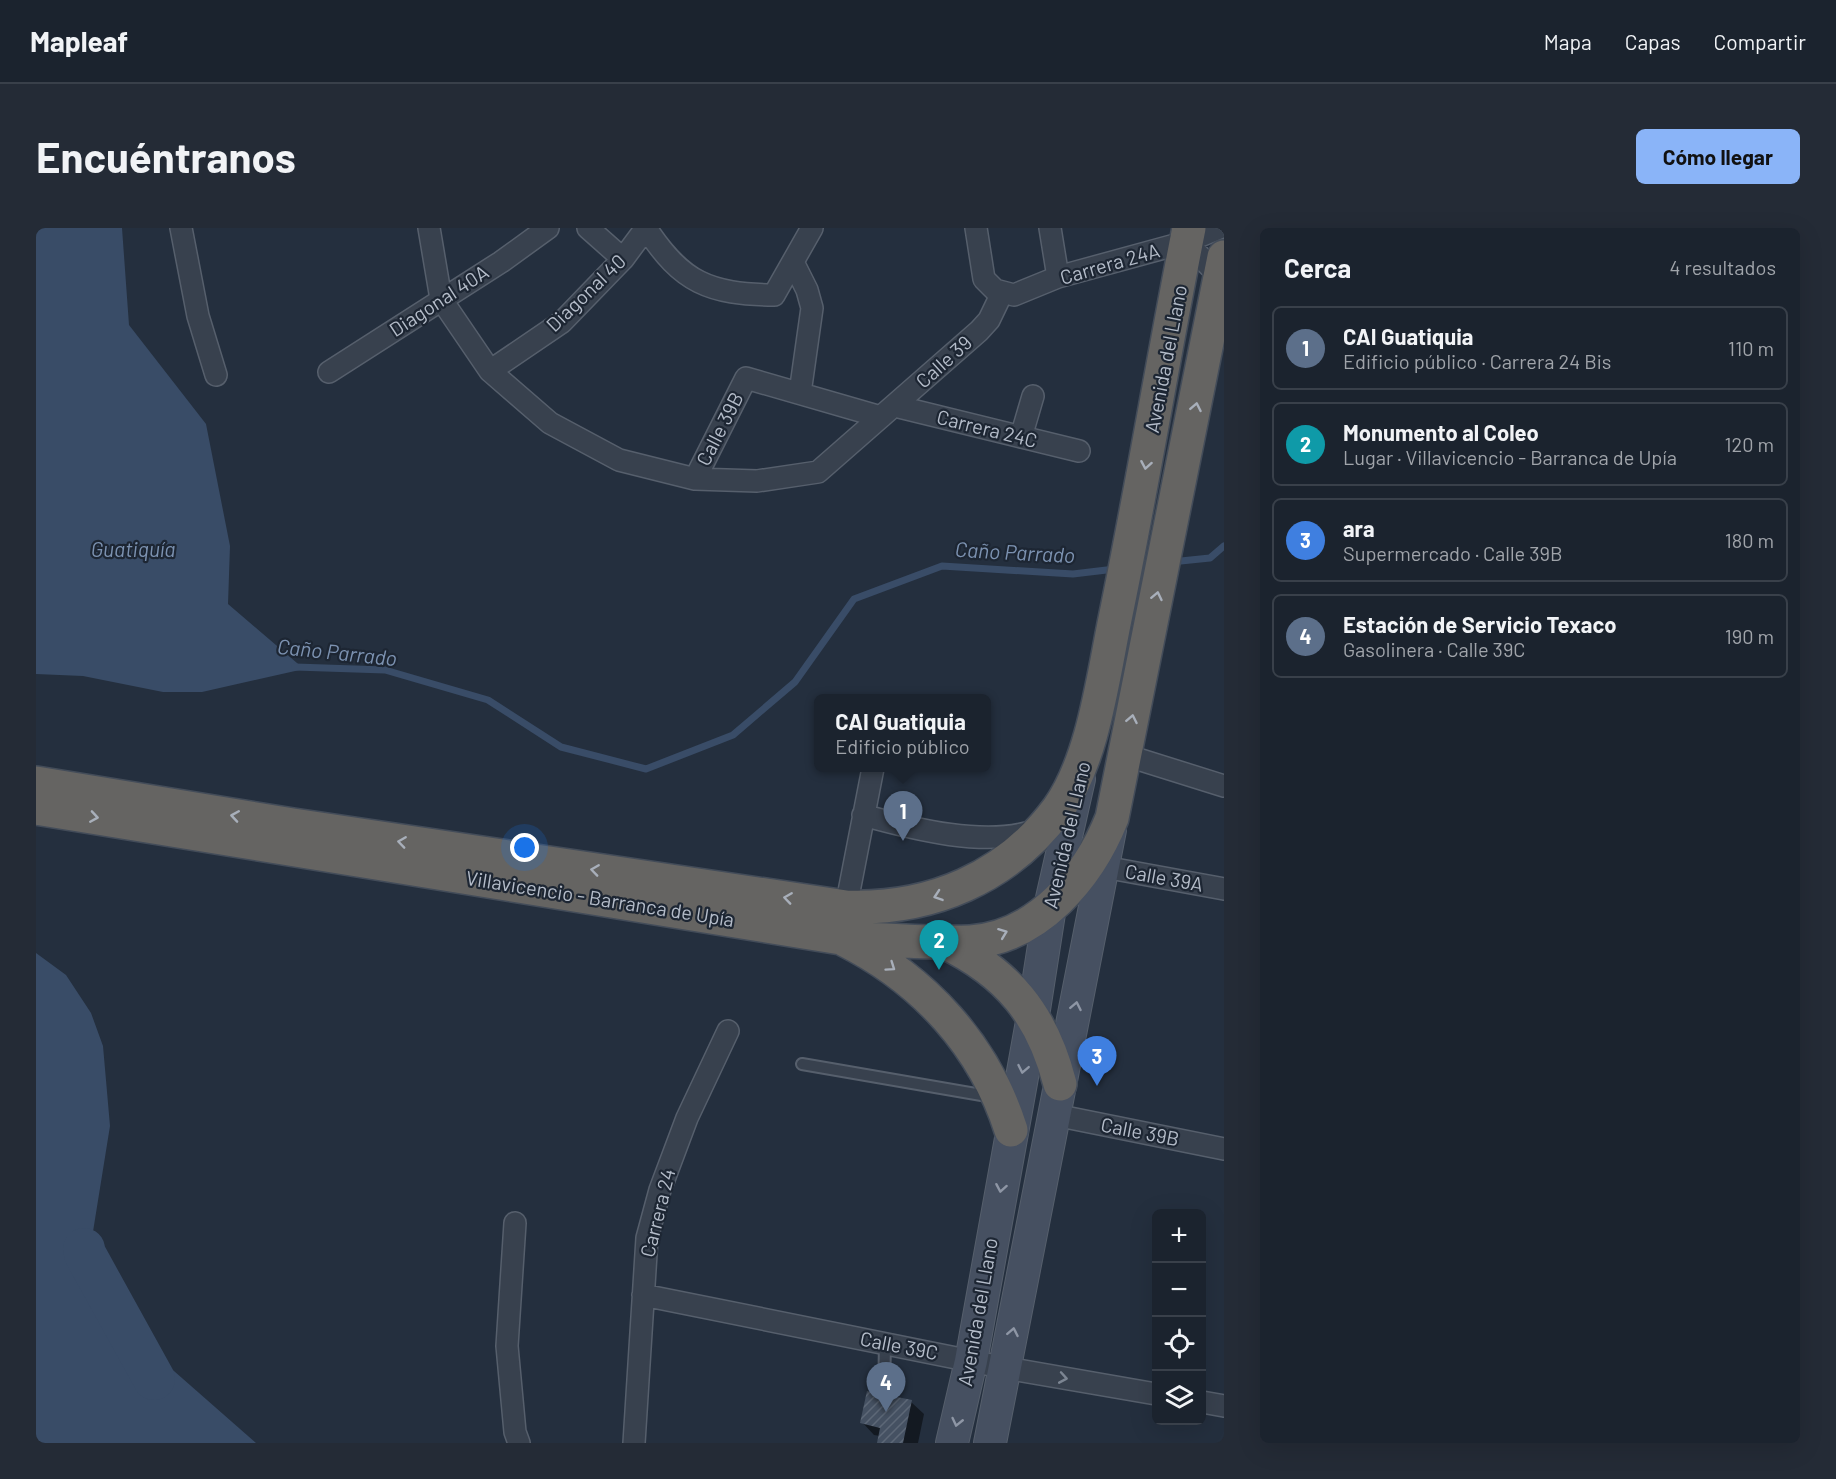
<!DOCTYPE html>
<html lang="es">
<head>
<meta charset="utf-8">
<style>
  body { margin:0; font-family:Barlow,sans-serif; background:#242b36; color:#f1f3f6 }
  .controls { position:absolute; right:18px; bottom:18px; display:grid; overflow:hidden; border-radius:9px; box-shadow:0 6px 24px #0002 }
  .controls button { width:54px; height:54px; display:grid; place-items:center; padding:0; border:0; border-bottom:2px solid #39404a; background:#1b232e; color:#f1f3f6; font:30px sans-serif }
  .you { position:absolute; left:489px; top:620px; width:21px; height:21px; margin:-15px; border:4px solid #fff; border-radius:50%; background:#1a73e8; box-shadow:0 0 0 9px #1a73e833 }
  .badge { display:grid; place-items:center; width:39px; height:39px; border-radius:50%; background:#8ab4f8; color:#fff; font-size:20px; font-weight:700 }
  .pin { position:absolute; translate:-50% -50px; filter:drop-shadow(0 2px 3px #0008) }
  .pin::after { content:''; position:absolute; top:32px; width:21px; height:18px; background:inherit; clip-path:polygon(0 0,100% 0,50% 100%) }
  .popup { position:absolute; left:778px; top:466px; width:177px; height:78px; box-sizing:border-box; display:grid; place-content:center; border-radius:9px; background:#1b232e; filter:drop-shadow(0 2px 4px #0005); font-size:20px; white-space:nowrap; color:#a0a4aa }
  .popup b { font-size:22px; color:#f1f3f6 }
  .popup::after { content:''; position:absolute; left:50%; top:100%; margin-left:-12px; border:12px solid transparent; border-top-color:#1b232e }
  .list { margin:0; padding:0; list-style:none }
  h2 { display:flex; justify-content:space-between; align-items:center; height:78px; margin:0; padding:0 24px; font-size:26px }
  h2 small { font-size:20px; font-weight:400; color:#a0a4aa }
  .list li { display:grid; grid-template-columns:39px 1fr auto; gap:18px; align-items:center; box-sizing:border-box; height:84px; margin:0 12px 12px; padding:0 12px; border:2px solid #39404a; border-radius:9px }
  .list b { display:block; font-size:22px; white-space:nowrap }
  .list p { margin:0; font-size:20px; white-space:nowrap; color:#a0a4aa }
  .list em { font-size:20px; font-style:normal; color:#a0a4aa }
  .icon { flex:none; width:33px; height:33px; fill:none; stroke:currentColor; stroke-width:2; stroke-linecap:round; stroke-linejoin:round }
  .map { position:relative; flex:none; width:1188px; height:1215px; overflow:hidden; border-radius:9px }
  header { display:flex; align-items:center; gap:36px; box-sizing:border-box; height:84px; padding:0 30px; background:#1b232e; border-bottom:2px solid #39404a }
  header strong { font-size:28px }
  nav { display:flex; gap:33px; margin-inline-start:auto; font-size:21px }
  .intro { display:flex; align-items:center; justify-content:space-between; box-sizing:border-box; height:144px; padding:0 36px }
  h1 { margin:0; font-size:42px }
  .button { padding:15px 27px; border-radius:9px; background:#8ab4f8; color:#111; font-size:21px; font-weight:700 }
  main { display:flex; gap:36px; padding:0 36px }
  aside { flex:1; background:#1b232e; border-radius:9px; box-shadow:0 6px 24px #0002 }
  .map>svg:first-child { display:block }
  .water { fill:#394c67 }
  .shadow { fill:#0007 }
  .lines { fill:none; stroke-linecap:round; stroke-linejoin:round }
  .stream { stroke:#394c67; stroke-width:7 }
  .river { stroke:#394c67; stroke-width:42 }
  .building { fill:url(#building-hatch) }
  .service-casing { stroke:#565f6c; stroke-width:14 }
  .minor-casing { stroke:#565f6c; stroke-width:24 }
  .secondary-casing { stroke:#565f6c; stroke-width:34 }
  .trunk-casing { stroke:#434c59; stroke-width:36 }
  .service { stroke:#38414e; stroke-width:10 }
  .minor { stroke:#38414e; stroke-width:21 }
  .secondary { stroke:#465061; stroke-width:32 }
  .trunk { stroke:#656462; stroke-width:33 }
  .oneway { stroke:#a8afba }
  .oneway2 { stroke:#8e96a5 }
  .oneway3 { stroke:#7c8592 }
  .labels { text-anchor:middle; stroke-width:4.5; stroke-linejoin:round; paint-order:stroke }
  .street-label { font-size:20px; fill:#b4bcc9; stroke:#1d2633 }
  .water-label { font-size:21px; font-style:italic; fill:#7c92b1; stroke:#1d2633 }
</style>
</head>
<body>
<header>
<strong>Mapleaf</strong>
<nav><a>Mapa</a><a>Capas</a><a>Compartir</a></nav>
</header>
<div class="intro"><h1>Encuéntranos</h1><a class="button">Cómo llegar</a></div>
<main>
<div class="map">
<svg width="1188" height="1215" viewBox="0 0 1188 1215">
  <defs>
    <pattern id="building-hatch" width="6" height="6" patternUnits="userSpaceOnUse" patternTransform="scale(1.5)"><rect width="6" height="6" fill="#455162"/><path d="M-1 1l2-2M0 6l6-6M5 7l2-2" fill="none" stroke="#5d6877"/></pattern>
  </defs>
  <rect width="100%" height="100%" fill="#242f3e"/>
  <path class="water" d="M 0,0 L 86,0 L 93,97 L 170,196 L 194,318 L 192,376 L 268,441 L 166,464 L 127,464 L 47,448 L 0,446 Z
    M 0,725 L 30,747 L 55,785 L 67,818 L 74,898 L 55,1016 L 81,1093 L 220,1215 L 0,1215 Z"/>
  <path class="shadow" d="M 875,1174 L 888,1186 L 882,1215 L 843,1215 L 844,1208 L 838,1207 L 826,1194 Z"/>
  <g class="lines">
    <path class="stream" d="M 1135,334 L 1174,330 L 1188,318
      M 259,439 L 349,442 L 452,472 L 525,519 L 610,541 L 697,507 L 759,454 L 818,371 L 906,338 L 1037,346 L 1079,341"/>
    <path class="river" d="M 48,1021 L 49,1026 L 118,1151"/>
  </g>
  <path class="building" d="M 831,1163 L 876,1172 L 867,1215 L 841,1215 L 844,1200 L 824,1195 Z"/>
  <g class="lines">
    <defs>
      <path id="service" d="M 766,836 L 957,869
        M 848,1166 L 849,1116"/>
      <path id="minor" d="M 145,0 L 162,88 L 180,147
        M 393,0 L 405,71 L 454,143 L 514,195 L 583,232 L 659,251 L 721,253 L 782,244 L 943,103 L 953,92 L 966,65
        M 552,0 L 587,31
        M 610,0 C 646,55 673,66 738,67 L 776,0
        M 940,0 L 948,51 L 959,62 L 978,67 L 1022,49 L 1150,14 L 1183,0
        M 1014,0 L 1022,49
        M 1150,14 L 1188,53
        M 758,36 L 771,62 L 776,80 L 764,165
        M 454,143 L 526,94 L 587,31 L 610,0
        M 293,144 L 465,34 L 512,0
        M 859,178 L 1043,223
        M 985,209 L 997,168
        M 659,251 L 710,150 L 845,189
        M 1089,527 L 1188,558
        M 827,587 C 877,601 951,620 1000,602
        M 1068,639 L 1188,661
        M 810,679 L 837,540
        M 1019,887 L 1188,921
        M 479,995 L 471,1118 L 479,1204 L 483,1215
        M 607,1067 L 970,1140 L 1120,1166
        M 1166,1174 L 1188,1178
        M 598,1215 L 611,1010 L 624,962 L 651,890 L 692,803"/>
      <path id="secondary" d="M 916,1215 L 935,1133 L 997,788 L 1014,679 L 1043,551
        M 954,1215 L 1074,602"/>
      <path id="trunk" d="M 0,555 L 257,597 L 810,679 C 895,682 971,650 1022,581 C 1057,532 1067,450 1079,391 C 1106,261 1127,130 1153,0
        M 0,580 L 805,710 C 845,711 894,716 934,714 C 1002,710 1053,648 1076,590 L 1188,29
        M 809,712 C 888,752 948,817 975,902
        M 908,714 C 972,745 1006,786 1024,856"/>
    </defs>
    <use href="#service" class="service-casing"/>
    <use href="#minor" class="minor-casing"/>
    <use href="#secondary" class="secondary-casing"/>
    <use href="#trunk" class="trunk-casing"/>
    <use href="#service" class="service"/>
    <use href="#minor" class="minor"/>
    <use href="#secondary" class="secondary"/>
    <use href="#trunk" class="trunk"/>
  </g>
  <defs><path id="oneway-chevron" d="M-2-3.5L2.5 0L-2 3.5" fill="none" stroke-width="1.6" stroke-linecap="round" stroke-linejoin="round" transform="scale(1.5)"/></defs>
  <g class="oneway">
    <use href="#oneway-chevron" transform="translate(1160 179) rotate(-79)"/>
    <use href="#oneway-chevron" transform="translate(1110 237) rotate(100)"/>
    <use href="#oneway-chevron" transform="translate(1121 368) rotate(-78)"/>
    <use href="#oneway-chevron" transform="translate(1096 491) rotate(-79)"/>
    <use href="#oneway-chevron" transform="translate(199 588) rotate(-171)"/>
    <use href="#oneway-chevron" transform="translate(58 589) rotate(9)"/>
    <use href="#oneway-chevron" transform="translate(366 614) rotate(-172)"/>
    <use href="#oneway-chevron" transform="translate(559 642) rotate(-172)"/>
    <use href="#oneway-chevron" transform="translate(902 668) rotate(161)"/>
    <use href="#oneway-chevron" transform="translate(752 670) rotate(-172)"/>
    <use href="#oneway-chevron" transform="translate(967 705) rotate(-21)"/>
    <use href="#oneway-chevron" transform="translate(855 739) rotate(35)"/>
  </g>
  <g class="oneway2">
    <use href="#oneway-chevron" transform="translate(1040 778) rotate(-79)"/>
    <use href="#oneway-chevron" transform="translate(987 841) rotate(101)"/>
    <use href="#oneway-chevron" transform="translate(965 960) rotate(100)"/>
    <use href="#oneway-chevron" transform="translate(977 1104) rotate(-79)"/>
    <use href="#oneway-chevron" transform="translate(921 1194) rotate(103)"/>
  </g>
  <use class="oneway3" href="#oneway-chevron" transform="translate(1027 1150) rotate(10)"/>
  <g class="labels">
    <g class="street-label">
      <text transform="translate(1074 36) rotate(-16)" y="7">Carrera 24A</text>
      <text transform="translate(550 65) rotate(-44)" y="7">Diagonal 40</text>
      <text transform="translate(403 73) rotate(-33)" y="7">Diagonal 40A</text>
      <text transform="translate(1130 131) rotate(-79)" y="7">Avenida del Llano</text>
      <text transform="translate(908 134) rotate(-42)" y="7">Calle 39</text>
      <text transform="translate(684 201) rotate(-63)" y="7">Calle 39B</text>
      <text transform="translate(951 201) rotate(14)" y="7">Carrera 24C</text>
      <text transform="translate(1031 607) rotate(-77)" y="7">Avenida del Llano</text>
      <text transform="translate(1128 650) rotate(10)" y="7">Calle 39A</text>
      <text transform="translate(564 671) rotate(9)" y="7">Villavicencio - Barranca de Upía</text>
      <text transform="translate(1104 904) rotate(11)" y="7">Calle 39B</text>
      <text transform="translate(622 985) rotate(-76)" y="7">Carrera 24</text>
      <text transform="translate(942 1084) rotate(-80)" y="7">Avenida del Llano</text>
      <text transform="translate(863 1118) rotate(11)" y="7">Calle 39C</text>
    </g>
    <g class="water-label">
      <text x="97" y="329">Guatiquía</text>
      <text transform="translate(979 325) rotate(3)" y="7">Caño Parrado</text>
      <text transform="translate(301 425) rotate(6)" y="7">Caño Parrado</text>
    </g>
  </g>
</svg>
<div class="controls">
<button>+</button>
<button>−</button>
<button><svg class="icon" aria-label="locate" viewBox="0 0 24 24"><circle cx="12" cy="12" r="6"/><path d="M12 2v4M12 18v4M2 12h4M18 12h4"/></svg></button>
<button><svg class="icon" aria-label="layers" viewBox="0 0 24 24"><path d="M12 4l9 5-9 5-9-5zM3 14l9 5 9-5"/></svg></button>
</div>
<div class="you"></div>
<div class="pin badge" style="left:867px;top:613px;background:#5c6f8a">1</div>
<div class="popup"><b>CAI Guatiquia</b>Edificio público</div>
<div class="pin badge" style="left:903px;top:742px;background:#0f9aa8">2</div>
<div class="pin badge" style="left:1061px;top:858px;background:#3f7fe0">3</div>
<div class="pin badge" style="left:850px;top:1184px;background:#5c6f8a">4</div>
</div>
<aside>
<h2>Cerca<small>4 resultados</small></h2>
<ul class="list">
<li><span class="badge" style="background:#5c6f8a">1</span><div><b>CAI Guatiquia</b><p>Edificio público · Carrera 24 Bis</p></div><em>110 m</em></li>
<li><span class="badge" style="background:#0f9aa8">2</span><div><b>Monumento al Coleo</b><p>Lugar · Villavicencio - Barranca de Upía</p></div><em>120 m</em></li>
<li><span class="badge" style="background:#3f7fe0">3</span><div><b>ara</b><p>Supermercado · Calle 39B</p></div><em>180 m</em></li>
<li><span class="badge" style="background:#5c6f8a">4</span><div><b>Estación de Servicio Texaco</b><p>Gasolinera · Calle 39C</p></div><em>190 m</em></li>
</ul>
</aside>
</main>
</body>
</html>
